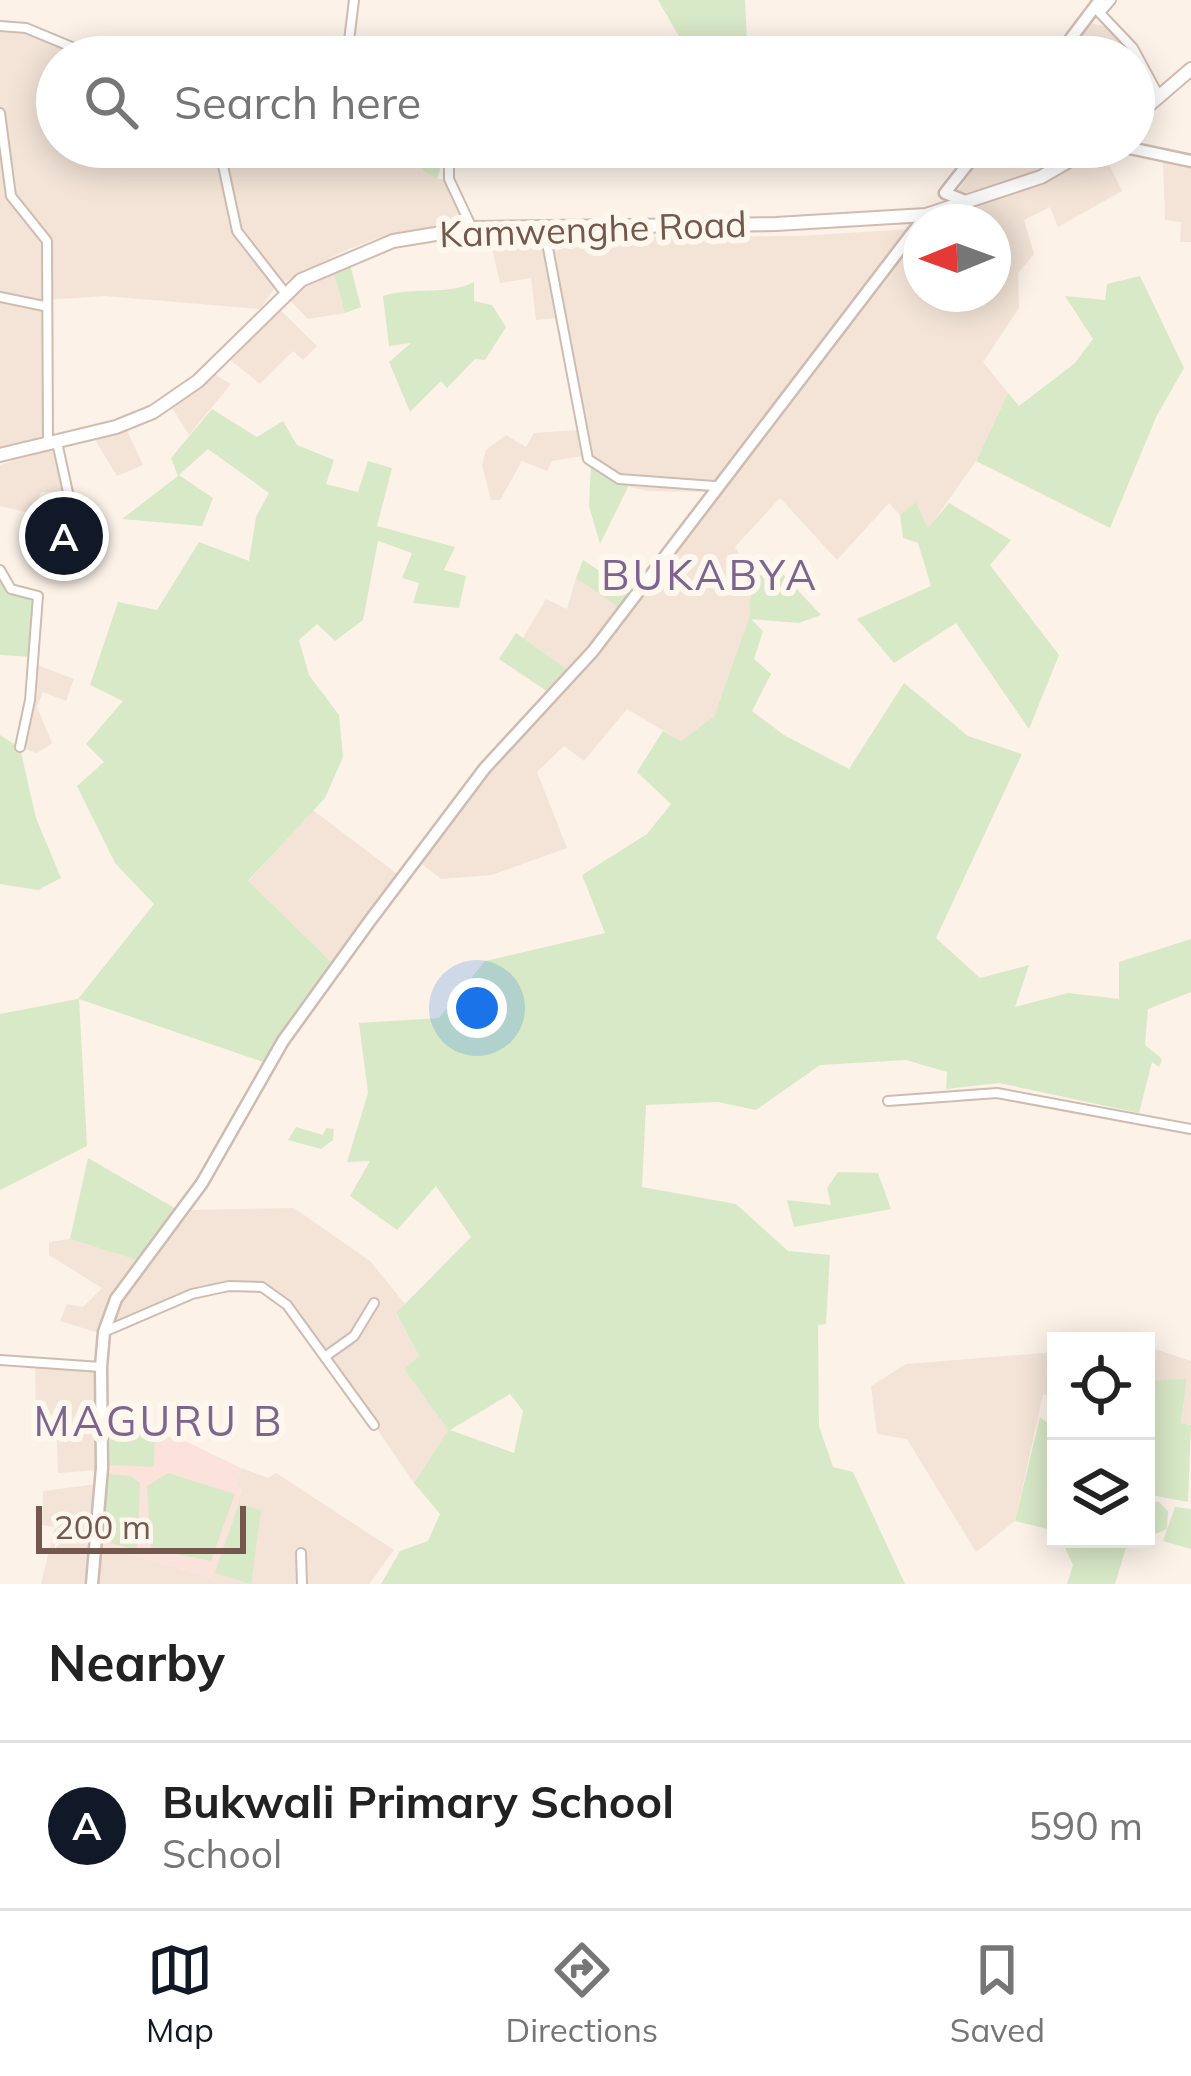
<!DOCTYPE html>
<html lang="en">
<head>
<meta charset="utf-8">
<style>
  body { margin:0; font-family:Mulish,sans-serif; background:#f2f2f2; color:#222 }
  .controls { position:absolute; right:36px; bottom:36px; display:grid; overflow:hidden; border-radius:0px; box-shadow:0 6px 30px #0003 }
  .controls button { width:108px; height:108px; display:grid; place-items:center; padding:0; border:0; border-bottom:3px solid #e0e0e0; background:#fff; color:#222; font:60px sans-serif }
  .compass { position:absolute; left:903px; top:204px; width:108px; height:108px; border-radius:50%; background:#fff; box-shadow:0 6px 30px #0003; rotate:269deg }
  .scale { position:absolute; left:36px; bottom:30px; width:210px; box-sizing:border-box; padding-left:12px; border:6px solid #75584d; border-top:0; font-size:33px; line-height:42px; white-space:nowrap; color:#75584d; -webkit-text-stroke:9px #fef7ee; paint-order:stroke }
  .you { position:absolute; left:477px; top:1008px; width:42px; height:42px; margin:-30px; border:9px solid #fff; border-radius:50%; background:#1a73e8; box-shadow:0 0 0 18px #1a73e833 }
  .badge { display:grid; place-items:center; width:78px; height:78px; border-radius:50%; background:#111827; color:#fff; font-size:39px; font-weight:700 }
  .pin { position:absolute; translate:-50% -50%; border:6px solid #fff; box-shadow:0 3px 12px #0006 }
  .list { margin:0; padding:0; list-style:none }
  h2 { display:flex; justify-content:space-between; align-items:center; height:156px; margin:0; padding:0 48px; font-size:51px }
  h2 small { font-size:39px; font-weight:400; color:#767676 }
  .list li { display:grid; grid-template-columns:78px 1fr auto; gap:36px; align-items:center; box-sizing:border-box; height:168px; padding:0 48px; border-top:3px solid #e0e0e0 }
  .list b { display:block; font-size:45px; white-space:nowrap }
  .list p { margin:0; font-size:39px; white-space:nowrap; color:#767676 }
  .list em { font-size:39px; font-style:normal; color:#767676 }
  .icon { flex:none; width:66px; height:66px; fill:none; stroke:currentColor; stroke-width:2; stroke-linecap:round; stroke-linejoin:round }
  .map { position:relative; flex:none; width:1191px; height:1584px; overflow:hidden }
  .search { position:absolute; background:#fff; box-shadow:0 6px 30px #0003; left:36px; right:36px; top:36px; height:132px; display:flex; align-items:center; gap:30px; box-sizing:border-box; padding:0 42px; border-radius:66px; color:#767676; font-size:45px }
  .sheet { height:324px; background:#fff }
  nav { display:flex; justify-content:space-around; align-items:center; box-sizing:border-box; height:168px; border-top:3px solid #e0e0e0; background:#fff; font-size:33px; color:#767676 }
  nav a { display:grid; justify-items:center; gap:6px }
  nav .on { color:#111827 }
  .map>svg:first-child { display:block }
  .residential { fill:#f3e4d7 }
  .commercial { fill:#fbe3dc }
  .green { fill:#d8e9c7; fill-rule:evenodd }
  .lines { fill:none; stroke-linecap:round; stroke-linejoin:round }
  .minor-casing { stroke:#cfbcb1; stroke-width:12 }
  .tertiary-casing { stroke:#cfbcb1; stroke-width:15 }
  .secondary-casing { stroke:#d2bbaf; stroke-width:16 }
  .minor { stroke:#fff; stroke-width:8 }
  .tertiary { stroke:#fff; stroke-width:10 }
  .secondary { stroke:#fff; stroke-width:12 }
  .labels { text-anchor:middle; stroke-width:12; stroke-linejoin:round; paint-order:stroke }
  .street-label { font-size:36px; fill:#75584d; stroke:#fef7ee }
  .quarter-label { font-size:42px; letter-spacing:3px; fill:#7e6591; stroke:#fef7ee }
</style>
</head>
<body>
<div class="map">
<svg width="1191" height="1584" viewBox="0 0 1191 1584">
  <rect width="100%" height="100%" fill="#fcf2e8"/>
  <path class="residential" d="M 1089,23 L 1104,26 L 1132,49 L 1147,74 L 1152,94 L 1134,108 L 1134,57 L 1062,57 Z
    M 0,26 L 26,28 L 97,57 L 57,57 L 57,147 L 400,147 L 407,153 L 414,147 L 437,179 L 445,179 L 467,222 L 378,238 L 344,251 L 276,286 L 260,309 L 105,296 L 45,300 L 45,441 L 0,454 Z
    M 987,147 L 1081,147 L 1014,184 L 956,194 Z
    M 1101,148 L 1122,191 L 1058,227 L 1050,207 L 1024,220 L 1034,254 L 1018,273 L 1019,308 L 983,362 L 1008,393 L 976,461 L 928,529 L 916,502 L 900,515 L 889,503 L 837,560 L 780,498 L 735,547 L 752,577 L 749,618 L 714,716 L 681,741 L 627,709 L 584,761 L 564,746 L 537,772 L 567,848 L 492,875 L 441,879 L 422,864 L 488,771 L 593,659 L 647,591 L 699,519 L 711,492 L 648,491 L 616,484 L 596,471 L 547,237 L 797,236 L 912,229 L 916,236 L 921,231 L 921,294 L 993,294 L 993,222 L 929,222 L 1042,185 Z
    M 1163,161 L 1191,165 L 1191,242 L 1180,242 L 1181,222 L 1165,220 Z
    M 488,231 L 540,232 L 558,318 L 536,320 L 531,278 L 500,283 Z
    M 333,270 L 345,313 L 308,319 L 287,297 Z
    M 277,307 L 317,346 L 303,360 L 293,351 L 260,384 L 229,359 Z
    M 214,374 L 231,384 L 189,435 L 172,408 Z
    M 125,426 L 143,465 L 117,476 L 92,435 Z
    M 578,430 L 582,456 L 552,461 L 547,471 L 522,461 L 500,500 L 491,500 L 482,465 L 486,450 L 506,435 L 526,447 L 534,433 Z
    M 54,449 L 62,492 L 41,492 L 35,514 L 0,506 L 0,465 Z
    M 576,578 L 621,609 L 568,670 L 523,638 L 546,599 L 567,609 Z
    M 37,665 L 74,679 L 66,701 L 43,692 L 37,707 L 52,743 L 37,753 L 19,747 Z
    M 313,810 L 400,876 L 333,964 L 248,882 Z
    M 294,1208 L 370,1261 L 405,1304 L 396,1314 L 419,1356 L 404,1369 L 448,1430 L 414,1483 L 303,1321 L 273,1287 L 215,1286 L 112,1326 L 125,1294 L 192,1210 Z
    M 70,1239 L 140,1261 L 102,1334 L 60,1321 L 67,1304 L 83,1307 L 102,1288 L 49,1255 L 49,1242 Z
    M 1146,1346 L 1191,1361 L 1191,1425 L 1181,1423 L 1187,1380 L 1146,1381 Z
    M 1056,1352 L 1056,1398 L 1043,1394 L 1015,1521 L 976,1552 L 907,1439 L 877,1434 L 871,1386 L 906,1364 Z
    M 35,1363 L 94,1366 L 99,1372 L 98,1470 L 58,1473 L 56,1422 L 36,1422 Z
    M 241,1468 L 268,1478 L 276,1473 L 394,1550 L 369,1584 L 95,1584 L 99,1546 L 211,1577 L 242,1489 L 236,1486 Z
    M 97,1484 L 88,1584 L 41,1584 L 55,1527 L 42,1525 L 43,1491 Z"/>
  <path class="commercial" d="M 107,1421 L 185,1441 L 241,1468 L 236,1486 L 242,1488 L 211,1577 L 99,1546 Z"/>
  <path class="green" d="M 658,0 L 745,0 L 747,45 L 798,57 L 691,57 Z
    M 414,147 L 447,147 L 437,179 L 422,170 L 422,154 Z
    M 350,264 L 361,307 L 345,313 L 333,270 Z
    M 1140,276 L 1184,368 L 1157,415 L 1110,528 L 976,461 L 1008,393 L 1019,406 L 1075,363 L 1093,339 L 1065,296 L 1105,300 L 1107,284 Z
    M 474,282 L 474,301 L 492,305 L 506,327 L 485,360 L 475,359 L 447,388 L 441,381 L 410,412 L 389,362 L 411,343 L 389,346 L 383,296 C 416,286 446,296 474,282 Z
    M 212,409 L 257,437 L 283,421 L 297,445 L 334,460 L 326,484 L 358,492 L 368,461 L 392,468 L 377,526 L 455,547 L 444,570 L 466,576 L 459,608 L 413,603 L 419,583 L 402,578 L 412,553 L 378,541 L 363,620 L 335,641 L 317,624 L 299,640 L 309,675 L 339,715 L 343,757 L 325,798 L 248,881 L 333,964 L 272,1065 L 79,999 L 87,1146 L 0,1190 L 0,1014 L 78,999 L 154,904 L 115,863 L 77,786 L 104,762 L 86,744 L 123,701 L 90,685 L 118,602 L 157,610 L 199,542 L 249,561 L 256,517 L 269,493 L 208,449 L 179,475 L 213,498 L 202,526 L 122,519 L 178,476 L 171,458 Z
    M 591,463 L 629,485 L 600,544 L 589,506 Z
    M 916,502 L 928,528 L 949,503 L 1011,540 L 990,565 L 1059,655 L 1029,729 L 956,623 L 894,663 L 857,619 L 931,586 L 918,543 L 903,538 L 900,515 Z
    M 583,560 L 633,593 L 621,609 L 576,578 Z
    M 0,564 L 14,594 L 34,594 L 33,657 L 0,655 Z
    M 780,571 L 821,615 L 799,623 L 751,619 L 763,631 L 754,659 L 771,674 L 752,711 L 784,735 L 849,769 L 904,683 L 968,736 L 1022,754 L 936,938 L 980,978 L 1029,965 L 1015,1007 L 1068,993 L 1119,999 L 1119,962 L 1191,939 L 1191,992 L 1148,1009 L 1145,1045 L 1162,1059 L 1159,1067 L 1152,1062 L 1139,1113 L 999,1083 L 946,1089 L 947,1072 L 906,1060 L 820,1065 L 756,1110 L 718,1102 L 646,1105 L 642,1187 L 736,1204 L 788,1251 L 830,1255 L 826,1324 L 818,1325 L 819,1426 L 833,1467 L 853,1472 L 905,1584 L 381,1584 L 400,1551 L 428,1541 L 440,1514 L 414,1483 L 448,1430 L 404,1369 L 419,1356 L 396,1313 L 471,1237 L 436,1186 L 397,1230 L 350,1196 L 370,1161 L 347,1162 L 368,1093 L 359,1023 L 439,1018 L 485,961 L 605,933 L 582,875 L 647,834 L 671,804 L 637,772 L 663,731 L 681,741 L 714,716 L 749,618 L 752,577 ZM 510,1394 L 523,1411 L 514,1453 L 450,1430 Z
    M 516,633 L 568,670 L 548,692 L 499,659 Z
    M 0,735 L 20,748 L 36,818 L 61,878 L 38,890 L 0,884 Z
    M 296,1127 L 323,1135 L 326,1128 L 334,1129 L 333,1140 L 321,1149 L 288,1140 Z
    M 88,1158 L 178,1210 L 140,1261 L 70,1239 Z
    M 838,1172 L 878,1173 L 891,1209 L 794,1227 L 787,1200 L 831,1205 L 827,1188 Z
    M 1187,1379 L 1181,1423 L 1191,1425 L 1188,1502 L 1146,1494 L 1146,1381 Z
    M 1040,1417 L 1056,1430 L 1056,1531 L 1015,1521 Z
    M 111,1422 L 155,1433 L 154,1467 L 109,1465 Z
    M 168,1473 L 235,1494 L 211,1561 L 151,1549 L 147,1486 Z
    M 108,1474 L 131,1476 L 140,1483 L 137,1550 L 103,1541 Z
    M 1146,1501 L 1159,1502 L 1168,1511 L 1167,1529 L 1146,1538 Z
    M 239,1504 L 261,1510 L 251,1584 L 215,1573 Z
    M 1175,1507 L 1191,1509 L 1191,1549 L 1163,1541 Z
    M 1061,1539 L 1128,1541 L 1115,1584 L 1067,1584 L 1073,1565 Z"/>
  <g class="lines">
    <defs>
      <path id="minor" d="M 1097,10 L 1133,48 L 1160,98
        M 1100,13 L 1111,0
        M 0,26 L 26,28 L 96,57
        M 347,57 L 354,0
        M 0,113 L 11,196 L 47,241 L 48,443
        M 219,147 L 237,231 L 286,294
        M 449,147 L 449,179 L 472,228
        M 544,227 L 588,459 L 619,479 L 714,486
        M 0,297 L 44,306
        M 57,442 L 79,543
        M 0,570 L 11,589 L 38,596 L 30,700 L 20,747
        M 888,1101 L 997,1093 L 1191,1129
        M 106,1331 L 192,1294 L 229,1286 L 262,1287 L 287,1305 L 374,1425
        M 326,1356 L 354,1336 L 374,1303
        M 0,1360 L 101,1367
        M 301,1553 L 302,1584"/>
      <path id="tertiary" d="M 1057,57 L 1100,0
        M 1125,147 L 1191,161
        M 965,201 L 945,193 L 981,147
        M 92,1584 L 102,1468 L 101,1367 L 104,1332 L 116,1299 L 202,1183 L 283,1041 L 369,922 L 485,768 L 593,651 L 926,215"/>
      <path id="secondary" d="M 1134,118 L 1191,69
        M 0,455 L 116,427 L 153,412 L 198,381 L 301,280 L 393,241 L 472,228 L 776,224 L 926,215 L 1041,177 L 1093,147"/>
    </defs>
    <use href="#minor" class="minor-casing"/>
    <use href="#tertiary" class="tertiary-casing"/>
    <use href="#secondary" class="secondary-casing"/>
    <use href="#minor" class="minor"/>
    <use href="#tertiary" class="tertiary"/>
    <use href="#secondary" class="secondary"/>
  </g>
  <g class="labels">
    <g class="street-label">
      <text transform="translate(593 229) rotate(-2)" y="13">Kamwenghe Road</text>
    </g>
    <g class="quarter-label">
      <text x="710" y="590">BUKABYA</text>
      <text x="159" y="1436">MAGURU B</text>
    </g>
  </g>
</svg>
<div class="controls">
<button><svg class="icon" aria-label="locate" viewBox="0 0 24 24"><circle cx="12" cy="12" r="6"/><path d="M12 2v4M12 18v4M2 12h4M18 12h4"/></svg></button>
<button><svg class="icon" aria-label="layers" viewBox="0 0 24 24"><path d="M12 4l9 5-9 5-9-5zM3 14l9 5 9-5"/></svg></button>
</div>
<svg class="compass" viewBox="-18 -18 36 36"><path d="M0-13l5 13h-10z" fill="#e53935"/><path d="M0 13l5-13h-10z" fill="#767676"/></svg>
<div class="scale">200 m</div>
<div class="you"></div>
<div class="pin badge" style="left:64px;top:536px">A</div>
<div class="search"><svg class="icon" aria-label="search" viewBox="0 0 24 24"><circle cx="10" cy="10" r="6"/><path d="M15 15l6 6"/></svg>Search here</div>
</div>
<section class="sheet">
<h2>Nearby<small></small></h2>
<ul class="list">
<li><span class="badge">A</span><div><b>Bukwali Primary School</b><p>School</p></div><em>590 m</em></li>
</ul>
</section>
<nav>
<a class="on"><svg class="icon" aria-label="map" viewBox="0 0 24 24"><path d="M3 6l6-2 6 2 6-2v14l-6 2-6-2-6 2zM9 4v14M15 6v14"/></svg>Map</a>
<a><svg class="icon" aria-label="directions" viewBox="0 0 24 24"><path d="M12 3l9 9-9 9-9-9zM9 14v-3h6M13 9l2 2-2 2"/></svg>Directions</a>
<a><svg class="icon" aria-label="saved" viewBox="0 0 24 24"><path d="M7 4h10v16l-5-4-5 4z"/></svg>Saved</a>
</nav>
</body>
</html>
